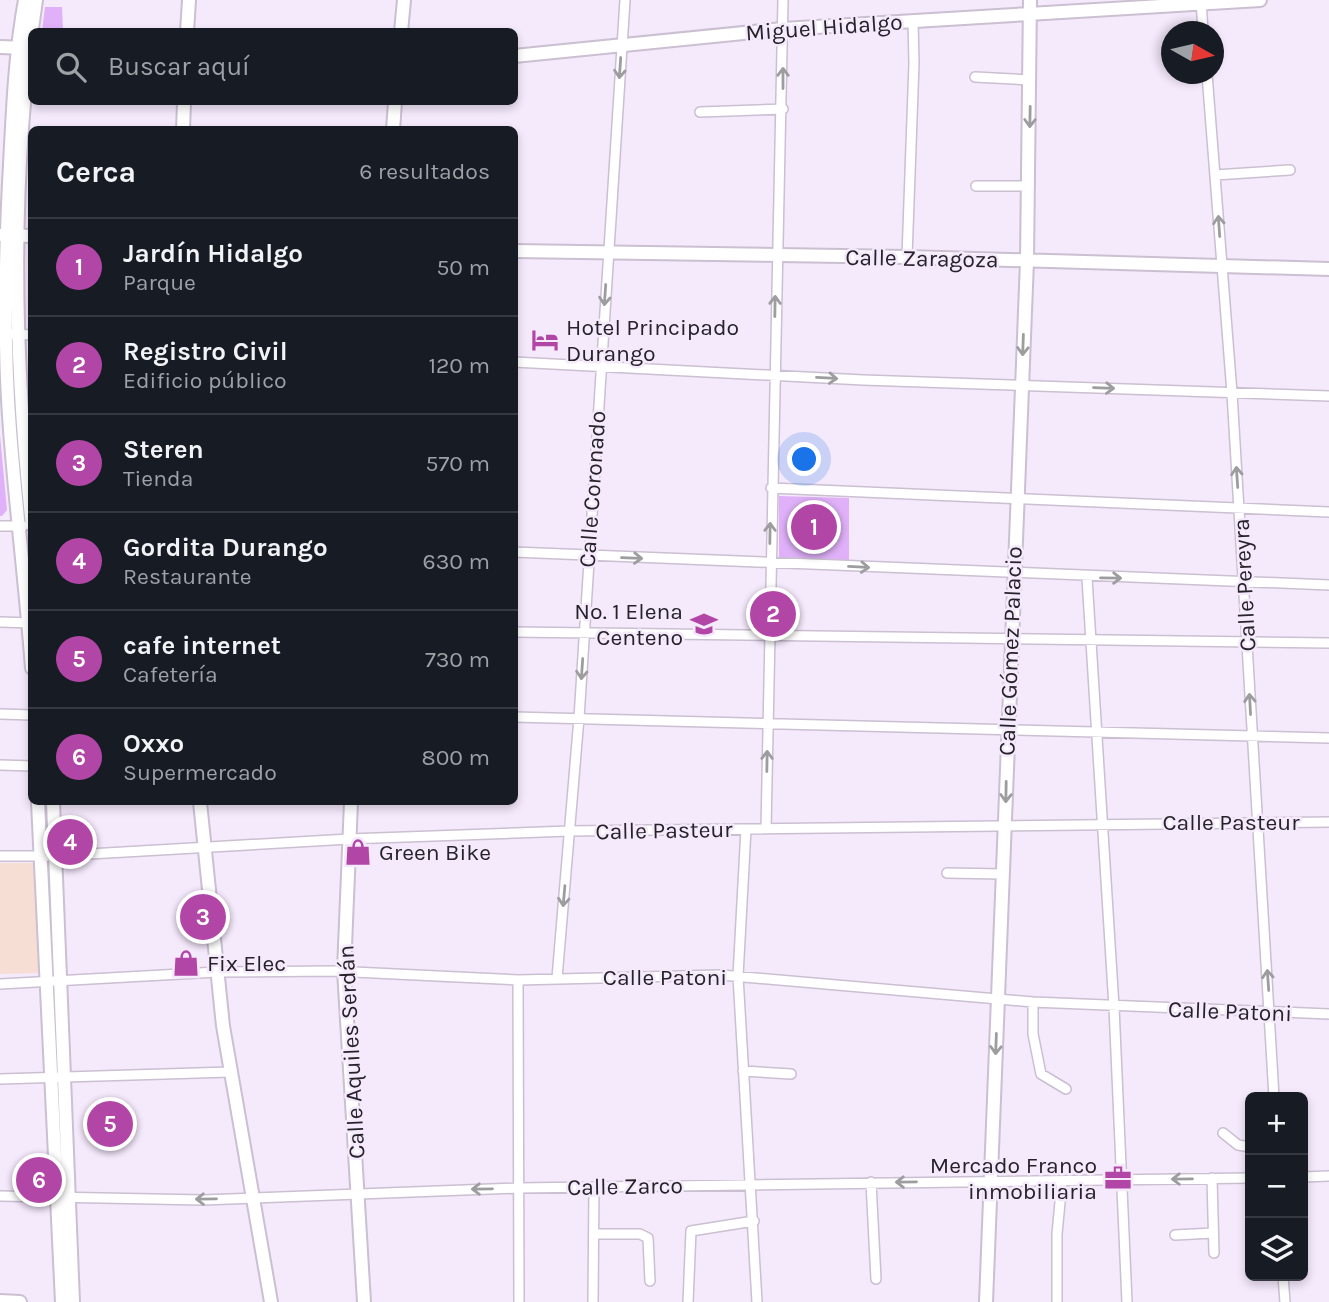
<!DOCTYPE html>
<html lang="es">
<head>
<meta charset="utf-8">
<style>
  body { margin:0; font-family:Karla,sans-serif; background:#242831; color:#f1f3f6 }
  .controls { position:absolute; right:21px; bottom:21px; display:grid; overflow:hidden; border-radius:10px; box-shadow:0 4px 10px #0003 }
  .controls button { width:63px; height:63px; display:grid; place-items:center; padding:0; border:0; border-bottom:2px solid #363941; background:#171b24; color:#f1f3f6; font:35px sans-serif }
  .compass { position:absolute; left:1161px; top:21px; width:63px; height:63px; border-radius:50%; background:#171b24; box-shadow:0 4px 10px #0003; rotate:98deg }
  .you { position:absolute; left:805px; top:460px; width:24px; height:24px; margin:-18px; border:5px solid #fff; border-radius:50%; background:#1a73e8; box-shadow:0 0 0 10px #1a73e833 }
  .badge { display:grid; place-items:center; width:46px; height:46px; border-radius:50%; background:#b246a6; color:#fff; font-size:23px; font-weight:700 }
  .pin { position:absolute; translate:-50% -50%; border:4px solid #fff; box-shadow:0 2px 7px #0006 }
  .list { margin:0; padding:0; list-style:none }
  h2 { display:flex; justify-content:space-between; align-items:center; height:91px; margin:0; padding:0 28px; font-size:30px }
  h2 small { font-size:23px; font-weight:400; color:#9ea1a6 }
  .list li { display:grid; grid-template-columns:46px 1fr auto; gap:21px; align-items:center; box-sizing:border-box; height:98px; padding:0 28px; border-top:2px solid #363941 }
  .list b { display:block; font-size:26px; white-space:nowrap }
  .list p { margin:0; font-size:23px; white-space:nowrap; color:#9ea1a6 }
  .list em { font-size:23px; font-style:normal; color:#9ea1a6 }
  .icon { flex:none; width:38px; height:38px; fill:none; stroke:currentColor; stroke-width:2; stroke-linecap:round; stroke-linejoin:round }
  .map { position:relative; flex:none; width:1329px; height:1302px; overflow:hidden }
  .search { position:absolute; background:#171b24; box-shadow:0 4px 10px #0003; left:28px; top:28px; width:490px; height:77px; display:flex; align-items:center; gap:18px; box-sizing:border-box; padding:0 24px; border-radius:10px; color:#9ea1a6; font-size:26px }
  .panel { position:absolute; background:#171b24; box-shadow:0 4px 10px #0003; left:28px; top:126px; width:490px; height:679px; border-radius:10px }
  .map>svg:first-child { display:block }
  .commercial { fill:#f7ded5 }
  .green { fill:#e0b1f9 }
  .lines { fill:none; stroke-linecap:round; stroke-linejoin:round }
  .minor-casing { stroke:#cbbfd2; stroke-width:12 }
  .tertiary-casing { stroke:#cbbfd2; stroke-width:16 }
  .secondary-casing { stroke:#cbbfd2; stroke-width:16 }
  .minor { stroke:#fff; stroke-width:9 }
  .tertiary { stroke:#fff; stroke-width:12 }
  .secondary { stroke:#fff; stroke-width:12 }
  .oneway { stroke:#9d9c9f }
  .labels { text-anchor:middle; stroke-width:5; stroke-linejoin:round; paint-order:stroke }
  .street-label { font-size:23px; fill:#262229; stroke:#f5e9fc }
  .poi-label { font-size:23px; fill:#262229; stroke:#f5e9fc; text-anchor:start }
</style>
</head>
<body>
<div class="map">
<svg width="1329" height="1302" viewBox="0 0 1329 1302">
  <rect width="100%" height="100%" fill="#f5e9fc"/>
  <path class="commercial" d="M 0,863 L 33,863 L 40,973 L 0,974 Z"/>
  <path class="green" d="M 45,7 L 62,7 L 63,31 L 42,31 Z
    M 0,435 L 7,510 L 2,516 L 0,516 Z
    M 779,496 L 849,498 L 849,561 L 779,557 Z"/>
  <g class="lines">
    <defs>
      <path id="minor" d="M 1201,0 L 1203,32
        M 1207,74 L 1232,393 L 1274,1097
        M 975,77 L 1030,80
        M 700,112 L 783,109
        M 1215,175 L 1290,170
        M 976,186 L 1029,186
        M 907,257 L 914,63 L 913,20
        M 12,334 L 32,335
        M 514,362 L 863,380 L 1329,396
        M 771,488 L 1329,512
        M 0,526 L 23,526
        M 514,552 L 1329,585
        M 1087,578 L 1114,1007 L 1127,1302
        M 0,622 L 32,623
        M 514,632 L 1329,643
        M 0,714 L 32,715
        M 514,717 L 1329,738
        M 0,765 L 32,766
        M 746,829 L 738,976 L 757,1302
        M 766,829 L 783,0
        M 0,856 L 55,856 L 349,839 L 569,831 L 1329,822
        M 947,873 L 1003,874
        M 557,978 L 579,718 L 625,0
        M 518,980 L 519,1302
        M 0,984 L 217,972 L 333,971 L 518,980 L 721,975 L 1033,1002 L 1329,1014
        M 1033,1002 L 1033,1034 L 1041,1074 L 1066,1089
        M 743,1071 L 791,1074
        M 0,1079 L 230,1072
        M 1223,1133 L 1238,1145 L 1250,1147
        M 1303,1177 L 1329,1176
        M 1212,1178 L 1214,1253
        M 871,1182 L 876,1279
        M 0,1196 L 203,1200 L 518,1188 L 1250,1178
        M 594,1234 L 640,1234 L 648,1238 L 650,1281
        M 1175,1235 L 1213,1233
        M 1283,1276 L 1285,1302
        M 593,1302 L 594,1187
        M 688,1302 L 691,1231 L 754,1221
        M 1057,1302 L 1057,1234 L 1062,1181"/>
      <path id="tertiary" d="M 187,32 L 189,0
        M 401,32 L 404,0
        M 0,47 L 28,48
        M 514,56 L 783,29 L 1260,0
        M 183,130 L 184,102
        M 393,130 L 395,102
        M 0,235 L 32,236
        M 514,251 L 907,257 L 1329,269
        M 200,802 L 223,1026 L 271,1302
        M 351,802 L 344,970 L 364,1302
        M 0,1301 L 20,1302
        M 986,1302 L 1027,261 L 1030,0"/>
      <path id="secondary" d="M 25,0 C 15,54 13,109 10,164 C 5,253 3,341 10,430 C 16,509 26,588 32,668
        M 32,525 C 13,351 10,174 36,0
        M 38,802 L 62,1302
        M 53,802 L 73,1302"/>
    </defs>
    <use href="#minor" class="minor-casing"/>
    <use href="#tertiary" class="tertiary-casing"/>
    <use href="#secondary" class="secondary-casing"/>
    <use href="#minor" class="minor"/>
    <use href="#tertiary" class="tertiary"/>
    <use href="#secondary" class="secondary"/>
  </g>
  <defs><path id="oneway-shaft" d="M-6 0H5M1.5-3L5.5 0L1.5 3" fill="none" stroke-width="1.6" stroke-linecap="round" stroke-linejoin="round" transform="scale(1.75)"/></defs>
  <g class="oneway">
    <use href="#oneway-shaft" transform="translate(620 68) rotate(94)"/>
    <use href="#oneway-shaft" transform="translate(783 78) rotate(-90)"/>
    <use href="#oneway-shaft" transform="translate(1030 117) rotate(91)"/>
    <use href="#oneway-shaft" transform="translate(1219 226) rotate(-94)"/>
    <use href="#oneway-shaft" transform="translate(605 295) rotate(94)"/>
    <use href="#oneway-shaft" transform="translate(775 306) rotate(-89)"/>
    <use href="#oneway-shaft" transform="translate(1023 345) rotate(92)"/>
    <use href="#oneway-shaft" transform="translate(827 378) rotate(3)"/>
    <use href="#oneway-shaft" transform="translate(1104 388) rotate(2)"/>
    <use href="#oneway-shaft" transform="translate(1237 477) rotate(-94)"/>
    <use href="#oneway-shaft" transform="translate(770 533) rotate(-89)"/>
    <use href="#oneway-shaft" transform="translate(632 558) rotate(2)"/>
    <use href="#oneway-shaft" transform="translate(859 567) rotate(3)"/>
    <use href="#oneway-shaft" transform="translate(1111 578) rotate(1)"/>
    <use href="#oneway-shaft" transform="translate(582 669) rotate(94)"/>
    <use href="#oneway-shaft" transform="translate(1250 704) rotate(-93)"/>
    <use href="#oneway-shaft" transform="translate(767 761) rotate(-89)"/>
    <use href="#oneway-shaft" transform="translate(1006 792) rotate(91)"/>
    <use href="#oneway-shaft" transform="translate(564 896) rotate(95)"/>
    <use href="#oneway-shaft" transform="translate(1268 980) rotate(-94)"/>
    <use href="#oneway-shaft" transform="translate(996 1044) rotate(92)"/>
    <use href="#oneway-shaft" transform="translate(1182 1179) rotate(179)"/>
    <use href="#oneway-shaft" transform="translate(906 1182) rotate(179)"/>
    <use href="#oneway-shaft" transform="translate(482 1189) rotate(179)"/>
    <use href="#oneway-shaft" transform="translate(206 1199) rotate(179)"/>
  </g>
  <defs>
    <symbol id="hotel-bare" viewBox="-9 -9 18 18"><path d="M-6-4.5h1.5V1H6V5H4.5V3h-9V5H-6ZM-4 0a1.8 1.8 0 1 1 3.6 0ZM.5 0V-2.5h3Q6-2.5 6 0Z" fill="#b246a6" stroke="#f5e9fc" stroke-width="2.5" paint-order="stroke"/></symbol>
    <symbol id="school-bare" viewBox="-9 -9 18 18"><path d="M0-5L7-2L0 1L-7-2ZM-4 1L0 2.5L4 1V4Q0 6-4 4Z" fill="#b246a6" stroke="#f5e9fc" stroke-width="2.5" paint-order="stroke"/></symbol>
    <symbol id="shop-bare" viewBox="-9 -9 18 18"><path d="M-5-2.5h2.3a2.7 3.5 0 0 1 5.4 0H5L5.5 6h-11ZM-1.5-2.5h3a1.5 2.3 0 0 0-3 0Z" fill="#b246a6" stroke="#f5e9fc" stroke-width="2.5" paint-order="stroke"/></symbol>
    <symbol id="office-bare" viewBox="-9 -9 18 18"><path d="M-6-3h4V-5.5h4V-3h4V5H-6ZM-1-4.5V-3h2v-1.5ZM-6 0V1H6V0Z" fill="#b246a6" stroke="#f5e9fc" stroke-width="2.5" paint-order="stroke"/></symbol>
  </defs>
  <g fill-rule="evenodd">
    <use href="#hotel-bare" x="526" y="321" width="38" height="38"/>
    <use href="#school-bare" x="685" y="605" width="38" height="38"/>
    <use href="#shop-bare" x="339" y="833" width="38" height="38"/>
    <use href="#shop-bare" x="167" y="944" width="38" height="38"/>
    <use href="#office-bare" x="1099" y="1159" width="38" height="38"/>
  </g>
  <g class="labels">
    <g class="street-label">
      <text transform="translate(824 27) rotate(-4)" y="8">Miguel Hidalgo</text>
      <text transform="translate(922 258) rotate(1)" y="8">Calle Zaragoza</text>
      <text transform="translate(592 489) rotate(-86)" y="8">Calle Coronado</text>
      <text transform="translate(1244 585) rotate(-93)" y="8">Calle Pereyra</text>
      <text transform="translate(1010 651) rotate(-88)" y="8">Calle Gómez Palacio</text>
      <text x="1231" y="830">Calle Pasteur</text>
      <text transform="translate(664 830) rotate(-1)" y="8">Calle Pasteur</text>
      <text x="665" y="985">Calle Patoni</text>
      <text transform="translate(1230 1011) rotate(2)" y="8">Calle Patoni</text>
      <text transform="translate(351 1052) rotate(-93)" y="8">Calle Aquiles Serdán</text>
      <text transform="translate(625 1186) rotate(-1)" y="8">Calle Zarco</text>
    </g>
    <g class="poi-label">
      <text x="566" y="335">Hotel Principado<tspan x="566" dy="26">Durango</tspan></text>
      <text x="683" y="619" text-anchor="end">No. 1 Elena<tspan x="683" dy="26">Centeno</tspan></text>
      <text x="379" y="860">Green Bike</text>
      <text x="207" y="971">Fix Elec</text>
      <text x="1097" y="1173" text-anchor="end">Mercado Franco<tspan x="1097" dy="26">inmobiliaria</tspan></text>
    </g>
  </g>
</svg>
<div class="controls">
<button>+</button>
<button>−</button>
<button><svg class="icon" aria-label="layers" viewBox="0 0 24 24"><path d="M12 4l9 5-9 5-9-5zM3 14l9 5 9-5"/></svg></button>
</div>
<svg class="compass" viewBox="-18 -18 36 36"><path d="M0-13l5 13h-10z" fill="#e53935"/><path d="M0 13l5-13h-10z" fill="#9ea1a6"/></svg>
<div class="you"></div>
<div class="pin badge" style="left:814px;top:527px">1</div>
<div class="pin badge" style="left:773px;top:614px">2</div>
<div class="pin badge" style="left:203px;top:917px">3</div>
<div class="pin badge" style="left:70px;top:842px">4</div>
<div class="pin badge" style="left:110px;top:1124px">5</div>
<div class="pin badge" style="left:39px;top:1180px">6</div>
<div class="search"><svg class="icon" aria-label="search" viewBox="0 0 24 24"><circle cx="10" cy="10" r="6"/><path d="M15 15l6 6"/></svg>Buscar aquí</div>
<section class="panel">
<h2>Cerca<small>6 resultados</small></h2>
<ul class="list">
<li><span class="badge">1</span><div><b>Jardín Hidalgo</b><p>Parque</p></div><em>50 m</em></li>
<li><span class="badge">2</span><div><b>Registro Civil</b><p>Edificio público</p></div><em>120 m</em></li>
<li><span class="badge">3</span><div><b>Steren</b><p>Tienda</p></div><em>570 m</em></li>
<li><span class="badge">4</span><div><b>Gordita Durango</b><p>Restaurante</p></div><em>630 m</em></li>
<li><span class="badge">5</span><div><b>cafe internet</b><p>Cafetería</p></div><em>730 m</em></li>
<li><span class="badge">6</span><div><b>Oxxo</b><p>Supermercado</p></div><em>800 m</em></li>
</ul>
</section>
</div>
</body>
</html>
